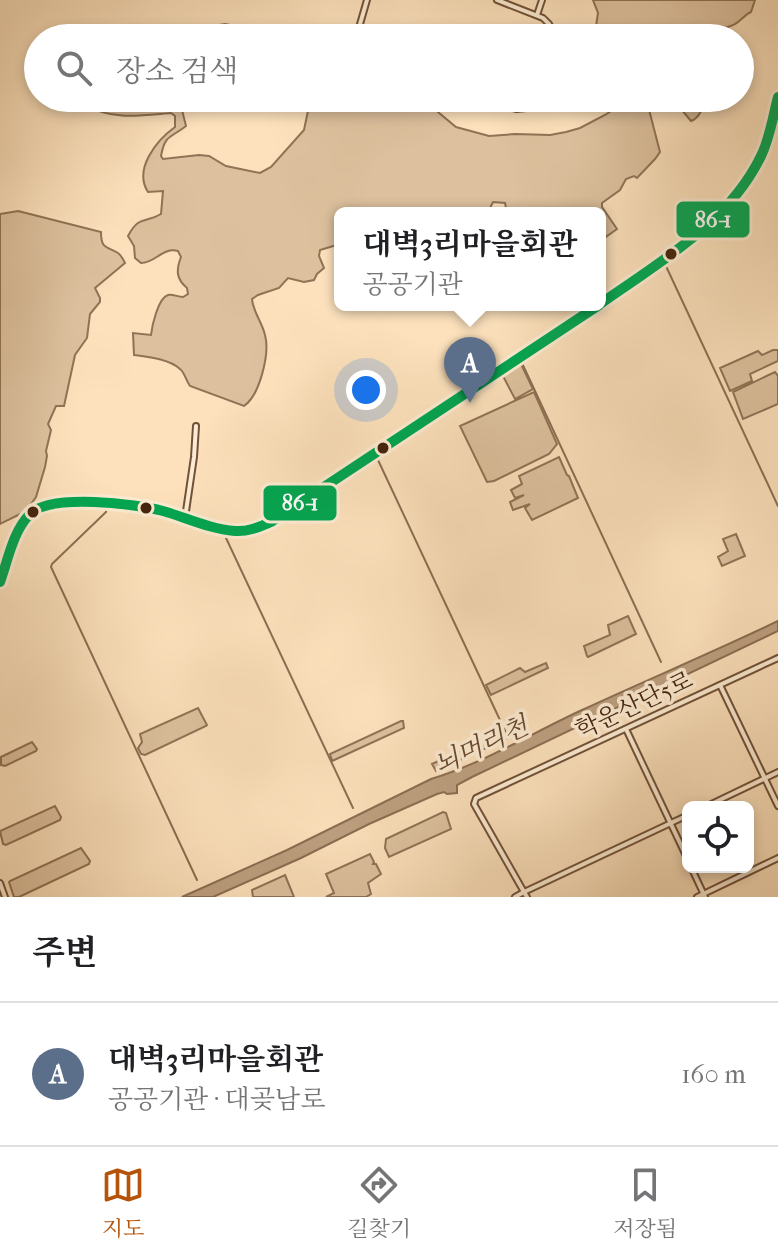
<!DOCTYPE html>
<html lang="ko">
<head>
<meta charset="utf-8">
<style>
  body { margin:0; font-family:"IM FELL French Canon","Noto Serif KR",serif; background:#f2f2f2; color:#202124 }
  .controls { position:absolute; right:24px; bottom:24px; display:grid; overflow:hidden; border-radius:12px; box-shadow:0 4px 12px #0003 }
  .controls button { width:72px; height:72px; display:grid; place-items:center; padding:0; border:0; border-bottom:2px solid #e0e0e0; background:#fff; color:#202124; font:40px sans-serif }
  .you { position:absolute; left:366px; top:390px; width:28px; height:28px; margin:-20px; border:6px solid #fff; border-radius:50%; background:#1a73e8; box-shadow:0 0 0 12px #1a73e833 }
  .badge { display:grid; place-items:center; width:52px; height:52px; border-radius:50%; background:#b45309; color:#fff; font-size:26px; font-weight:700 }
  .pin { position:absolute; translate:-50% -66px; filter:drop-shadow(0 2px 4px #0008) }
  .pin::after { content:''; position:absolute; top:42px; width:28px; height:24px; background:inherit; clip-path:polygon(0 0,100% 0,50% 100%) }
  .popup { position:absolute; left:334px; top:207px; width:272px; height:104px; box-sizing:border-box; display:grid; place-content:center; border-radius:12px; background:#fff; filter:drop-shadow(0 2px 6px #0005); font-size:26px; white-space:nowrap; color:#757577 }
  .popup b { font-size:30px; color:#202124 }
  .popup::after { content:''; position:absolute; left:50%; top:100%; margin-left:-16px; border:16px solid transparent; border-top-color:#fff }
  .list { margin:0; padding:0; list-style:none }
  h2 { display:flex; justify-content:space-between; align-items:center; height:104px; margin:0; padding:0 32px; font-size:34px }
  h2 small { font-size:26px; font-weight:400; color:#757577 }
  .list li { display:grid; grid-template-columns:52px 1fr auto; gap:24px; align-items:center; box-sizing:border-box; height:144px; padding:0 32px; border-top:2px solid #e0e0e0 }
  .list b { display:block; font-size:30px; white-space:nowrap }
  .list p { margin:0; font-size:26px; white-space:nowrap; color:#757577 }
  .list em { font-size:26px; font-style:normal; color:#757577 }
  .icon { flex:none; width:44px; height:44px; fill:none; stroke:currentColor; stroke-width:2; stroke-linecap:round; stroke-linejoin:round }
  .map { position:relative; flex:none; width:778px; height:897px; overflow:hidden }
  .search { position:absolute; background:#fff; box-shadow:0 4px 12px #0003; left:24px; right:24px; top:24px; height:88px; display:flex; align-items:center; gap:20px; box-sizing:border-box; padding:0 28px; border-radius:44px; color:#757577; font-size:30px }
  .sheet { height:248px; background:#fff }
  nav { display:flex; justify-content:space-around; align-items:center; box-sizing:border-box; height:112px; border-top:2px solid #e0e0e0; background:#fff; font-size:22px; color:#757577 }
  nav a { display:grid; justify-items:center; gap:4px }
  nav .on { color:#b45309 }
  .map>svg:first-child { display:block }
  .green { fill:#ddc19e; stroke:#907255; stroke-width:2 }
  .water { fill:#bda080; stroke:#8c6e52; stroke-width:2 }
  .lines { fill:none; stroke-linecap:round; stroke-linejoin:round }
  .stream { stroke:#8c6e52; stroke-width:2 }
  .minor-casing { stroke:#715238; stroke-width:8 }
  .tertiary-casing { stroke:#715238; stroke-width:8 }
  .minor { stroke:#fdecd3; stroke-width:4 }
  .tertiary { stroke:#fdecd3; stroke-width:4 }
  .bus-1-casing { stroke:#fdecd3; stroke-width:16 }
  .bus-1 { stroke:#00a651; stroke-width:10 }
  .bus-dot { fill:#43230c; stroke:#fdecd3; stroke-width:3 }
  .labels { text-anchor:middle; stroke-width:7; stroke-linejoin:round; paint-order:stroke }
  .street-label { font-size:24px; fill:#43230c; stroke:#fdecd3 }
  .water-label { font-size:26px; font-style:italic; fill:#68482f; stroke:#fdecd3 }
  .line-badge { stroke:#fdecd3; stroke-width:3 }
  .badge-label { font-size:22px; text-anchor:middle; font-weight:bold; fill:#fff }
</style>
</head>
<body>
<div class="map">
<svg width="778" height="897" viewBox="0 0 778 897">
  <rect width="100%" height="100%" fill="#fce1bc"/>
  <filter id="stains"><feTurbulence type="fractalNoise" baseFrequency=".0025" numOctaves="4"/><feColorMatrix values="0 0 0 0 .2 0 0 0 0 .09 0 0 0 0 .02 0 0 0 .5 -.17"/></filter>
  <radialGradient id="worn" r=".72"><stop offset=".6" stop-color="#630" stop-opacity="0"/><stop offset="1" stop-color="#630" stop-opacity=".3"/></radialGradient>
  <path class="green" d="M 593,0 L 755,0 L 751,12 C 744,15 741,21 735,24 C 726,29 719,27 714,38 L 597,38 L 595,33 L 598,13 Z
    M 225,24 L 254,30 L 280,38 L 179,38 L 207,27 Z
    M 143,98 L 179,98 L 186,126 C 171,138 165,134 161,156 L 163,159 L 199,155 L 209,156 L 226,166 L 260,173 L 271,167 L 304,130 L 309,106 L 304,98 L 414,98 L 432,107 L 456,127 L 489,136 L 515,134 L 550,135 L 566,132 L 580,128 L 605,115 L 631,98 L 646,98 L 660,152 L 655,159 L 637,178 L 634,176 L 626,179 L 620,190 L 602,203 L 602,207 L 617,229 L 600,241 L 600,213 L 507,213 L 505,203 L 493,202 L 491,206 L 491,213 L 340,213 L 340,244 L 320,250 L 319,256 L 324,268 L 317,274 L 314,280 L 304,282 L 288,278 L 279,288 L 258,295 L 252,299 C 253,312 262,322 265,335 C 270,353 260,395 244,406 L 190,386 C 186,381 185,373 180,369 C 169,359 148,357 134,355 L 133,333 L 151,335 C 152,326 158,298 168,295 C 173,294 178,297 183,297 L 188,294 L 187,288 C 176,279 176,270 181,257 L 178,251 C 162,247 156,263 141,263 L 135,258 L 134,246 L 128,236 C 140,214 145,224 161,214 L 163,191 L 148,192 C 133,169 157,140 175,127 L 175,116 L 171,113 C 145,115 110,121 87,105 L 88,103 L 91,102 Z
    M 672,98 L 705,98 C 703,107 700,118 691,121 Z
    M 18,211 L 101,232 C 101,250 107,246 118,253 C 121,255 124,261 125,263 L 95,288 L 100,298 L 100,302 L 90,314 L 87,338 L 75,355 L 64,406 L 56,406 L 48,424 L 51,430 L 46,451 L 47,456 L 45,467 L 36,497 L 27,510 L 10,546 L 10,535 L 20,514 L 0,524 L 0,214 Z
    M 773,350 L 778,350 L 778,361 L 750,374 L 752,381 L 730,391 L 720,368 L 758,351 L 762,355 Z
    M 521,364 L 533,389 L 515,399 L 503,376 Z
    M 775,372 L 778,376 L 778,404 L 743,419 L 733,392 Z
    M 534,392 L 557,444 L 549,454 L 494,481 L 487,482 L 460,426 Z
    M 559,457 L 567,475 L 569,476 L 578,498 L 532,520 L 525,508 L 530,504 L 513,510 L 510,502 L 524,495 L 515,498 L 511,490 L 522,484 L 519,476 Z
    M 736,534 L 745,556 L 722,566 L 718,557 L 728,551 L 723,539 Z
    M 628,616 L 636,634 L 588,657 L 587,656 L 584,646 L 610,635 L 608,625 Z
    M 546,663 L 548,668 L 491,695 L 486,685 L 520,668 L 525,672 Z
    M 198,708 L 207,725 L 206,726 L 145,755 L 141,754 L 138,748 L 142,742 L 140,734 Z
    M 401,721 L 403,721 L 404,728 L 332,761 L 330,754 Z
    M 501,732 L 503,732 L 506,739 L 436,771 L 432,764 Z
    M 32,742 L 37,749 L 36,751 L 5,766 L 1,765 L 1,757 Z
    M 55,806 L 61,817 L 60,820 L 6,845 L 3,844 L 0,831 Z
    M 443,812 L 446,813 L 451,829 L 389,857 L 385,848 L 386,839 Z
    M 81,848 L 90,861 L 89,864 L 19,897 L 14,897 L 9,882 L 10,881 Z
    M 370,854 L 374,862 L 373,864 L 376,864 L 381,874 L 368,883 L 371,894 L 366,897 L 326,897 L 334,893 L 326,874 Z
    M 285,875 L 294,897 L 253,897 L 252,890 Z"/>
  <path class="water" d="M 778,621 L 778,631 L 472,777 L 457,785 L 457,793 L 447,794 L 444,792 L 437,794 L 369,824 L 301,858 L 213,897 L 182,897 L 287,850 L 431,779 C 484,763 532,733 582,710 C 647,680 713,652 778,621 Z"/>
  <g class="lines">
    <path class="stream" d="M 665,264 L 778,506
      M 522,363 L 661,662
      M 378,460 L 507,735
      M 107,507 L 106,512 L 52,564 L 51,567 L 197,880
      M 226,538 L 353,808"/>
    <defs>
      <path id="minor" d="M 497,0 L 543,18 L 549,24 L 556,38
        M 537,15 L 542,0
        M 356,38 L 367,0
        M 474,98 L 516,109 L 556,105 L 569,98
        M 185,518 L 194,457 L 196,426
        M 720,685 L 778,806
        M 626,729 L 688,860
        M 705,807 L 778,772
        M 691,867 L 705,897
        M 524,892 L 688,815
        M 697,897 L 778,858"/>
      <path id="tertiary" d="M 600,304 C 656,263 731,220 761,156 C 769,137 773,116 778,97
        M 0,582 C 8,561 16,526 33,511 C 52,495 135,504 159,510 C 184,516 210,530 236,531 C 248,532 260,527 271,522 L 599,305
        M 0,883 L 5,897
        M 524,892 L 474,804 L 476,798 L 778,658
        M 515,897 L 524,892 L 527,897"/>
    </defs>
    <use href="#minor" class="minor-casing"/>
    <use href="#tertiary" class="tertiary-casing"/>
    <use href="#minor" class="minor"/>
    <use href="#tertiary" class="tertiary"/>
    <defs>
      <path id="bus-1" d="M 600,304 C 658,263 729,223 761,156 C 770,138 773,116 778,97
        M 0,582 C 8,560 13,531 30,514 C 51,493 136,504 163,511 C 187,518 210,529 235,531 C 248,532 259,527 271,522 L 599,305"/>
    </defs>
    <use href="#bus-1" class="bus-1-casing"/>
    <use href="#bus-1" class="bus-1"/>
  </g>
  <g class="bus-dot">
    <circle cx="671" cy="254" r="7"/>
    <circle cx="383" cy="448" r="7"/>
    <circle cx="146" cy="508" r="7"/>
    <circle cx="33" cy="512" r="7"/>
  </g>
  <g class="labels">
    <g class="street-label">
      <text transform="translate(634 705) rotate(-25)" y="8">학운산단5로</text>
    </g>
    <g class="water-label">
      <text transform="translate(481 745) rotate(-25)" y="9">뇌머리천</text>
    </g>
  </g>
  <g class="line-badge">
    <rect x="675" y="200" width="76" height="39" rx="8" fill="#00a651"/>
    <rect x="262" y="484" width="76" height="38" rx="8" fill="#00a651"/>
  </g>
  <g class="badge-label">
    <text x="713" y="227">86-1</text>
    <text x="300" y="510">86-1</text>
  </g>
  <rect width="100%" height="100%" filter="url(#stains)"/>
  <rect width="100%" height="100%" fill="url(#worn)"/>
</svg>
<div class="controls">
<button><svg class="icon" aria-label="locate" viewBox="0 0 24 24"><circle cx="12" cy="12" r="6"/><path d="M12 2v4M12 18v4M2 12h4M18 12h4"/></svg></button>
</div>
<div class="you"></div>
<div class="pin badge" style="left:470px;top:403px;background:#5c6f8a">A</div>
<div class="popup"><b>대벽3리마을회관</b>공공기관</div>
<div class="search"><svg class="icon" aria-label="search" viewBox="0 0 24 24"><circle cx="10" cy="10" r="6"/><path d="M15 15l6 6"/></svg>장소 검색</div>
</div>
<section class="sheet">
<h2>주변<small></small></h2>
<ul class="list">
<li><span class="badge" style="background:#5c6f8a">A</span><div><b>대벽3리마을회관</b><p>공공기관 · 대곶남로</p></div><em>160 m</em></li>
</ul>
</section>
<nav>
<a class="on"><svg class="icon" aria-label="map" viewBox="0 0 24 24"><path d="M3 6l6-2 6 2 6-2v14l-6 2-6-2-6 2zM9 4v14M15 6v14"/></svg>지도</a>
<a><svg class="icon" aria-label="directions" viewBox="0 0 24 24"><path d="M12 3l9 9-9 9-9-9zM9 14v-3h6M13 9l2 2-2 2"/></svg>길찾기</a>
<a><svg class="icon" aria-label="saved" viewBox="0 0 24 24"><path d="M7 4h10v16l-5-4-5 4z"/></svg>저장됨</a>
</nav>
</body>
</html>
